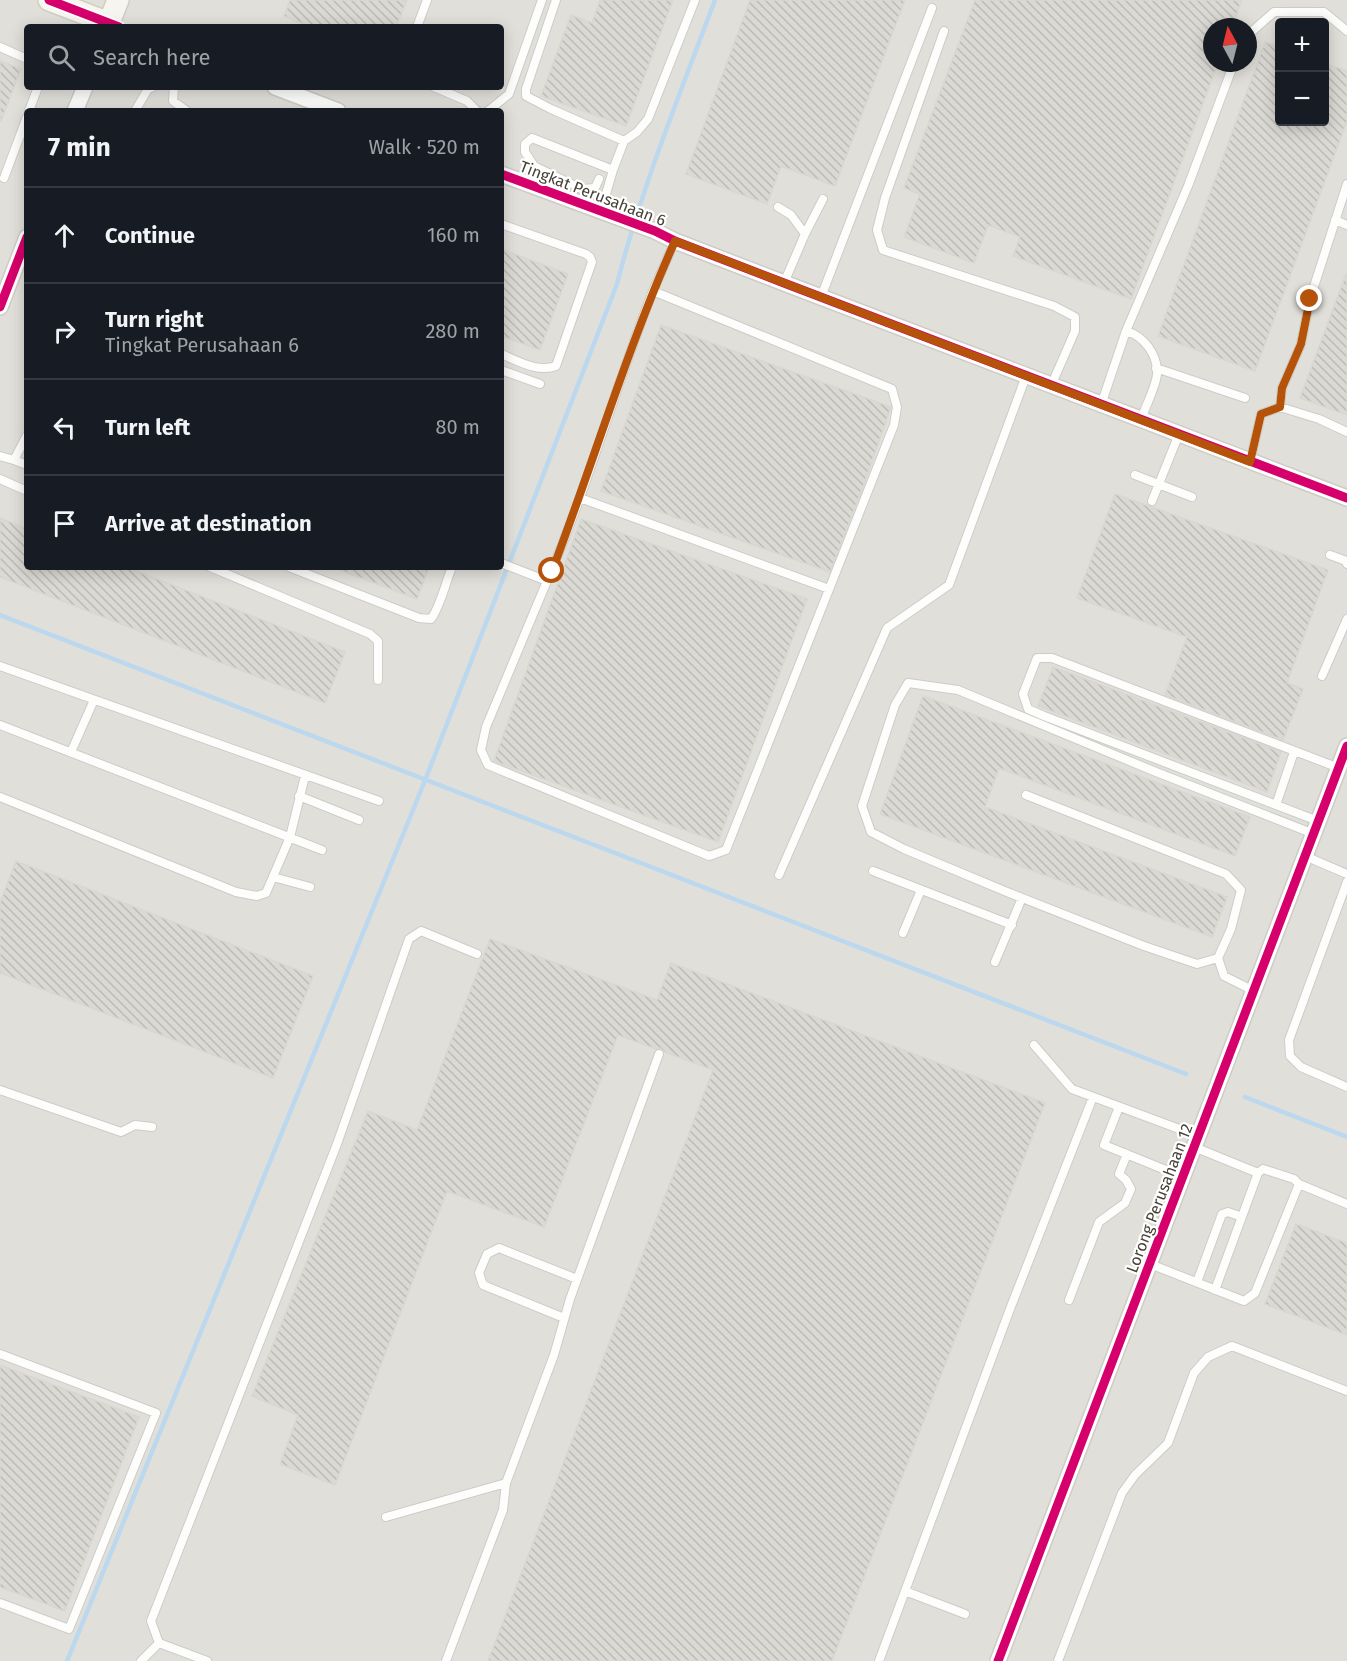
<!DOCTYPE html>
<html lang="en">
<head>
<meta charset="utf-8">
<style>
  body { margin:0; font-family:"Fira Sans",sans-serif; background:#242831; color:#f1f3f6 }
  .controls { position:absolute; right:18px; top:18px; display:grid; overflow:hidden; border-radius:6px; box-shadow:0 3px 15px #0003 }
  .controls button { width:54px; height:54px; display:grid; place-items:center; padding:0; border:0; border-bottom:2px solid #363941; background:#171b24; color:#f1f3f6; font:30px sans-serif }
  .compass { position:absolute; left:1203px; top:18px; width:54px; height:54px; border-radius:50%; background:#171b24; box-shadow:0 3px 15px #0003; rotate:353deg }
  .stop { position:absolute; width:18px; height:18px; margin:-14px; border:4px solid #b45309; border-radius:50%; background:#fff }
  .stop.end { background:#b45309; border-color:#fff; box-shadow:0 2px 6px #0008 }
  .list { margin:0; padding:0; list-style:none }
  h2 { display:flex; justify-content:space-between; align-items:center; height:78px; margin:0; padding:0 24px; font-size:26px }
  h2 small { font-size:20px; font-weight:400; color:#9ea1a6 }
  .list li { display:grid; grid-template-columns:39px 1fr auto; gap:18px; align-items:center; box-sizing:border-box; height:96px; padding:0 24px; border-top:2px solid #363941 }
  .list b { display:block; font-size:22px; white-space:nowrap }
  .list p { margin:0; font-size:20px; white-space:nowrap; color:#9ea1a6 }
  .list em { font-size:20px; font-style:normal; color:#9ea1a6 }
  .icon { flex:none; width:33px; height:33px; fill:none; stroke:currentColor; stroke-width:2; stroke-linecap:round; stroke-linejoin:round }
  .map { position:relative; flex:none; width:1347px; height:1661px; overflow:hidden }
  .search { position:absolute; background:#171b24; box-shadow:0 3px 15px #0003; left:24px; top:24px; width:480px; height:66px; display:flex; align-items:center; gap:15px; box-sizing:border-box; padding:0 21px; border-radius:6px; color:#9ea1a6; font-size:22px }
  .panel { position:absolute; background:#171b24; box-shadow:0 3px 15px #0003; left:24px; top:108px; width:480px; height:462px; border-radius:6px }
  .map>svg:first-child { display:block }
  .industrial { fill:#e1dfd9; fill-rule:evenodd }
  .lines { fill:none; stroke-linecap:round; stroke-linejoin:round }
  .stream { stroke:#bcd8ee; stroke-width:4.5 }
  .building { fill:url(#building-back-hatch); stroke:#d9d7d1; stroke-width:1.5 }
  .lane-casing { stroke:#cdccc7; stroke-width:10 }
  .street-casing { stroke:#cdccc7; stroke-width:18 }
  .secondary-casing { stroke:#d0cdc2; stroke-width:24 }
  .lane { stroke:#fdfdfc; stroke-width:8 }
  .street { stroke:#fdfdfc; stroke-width:15 }
  .secondary { stroke:#f7f5ef; stroke-width:21 }
  .cycleway-casing { stroke:#fff; stroke-width:13 }
  .cycleway { stroke:#d6006c; stroke-width:9 }
  .route { stroke:#b45309; stroke-width:8 }
  .labels { text-anchor:middle; stroke-width:4.5; stroke-linejoin:round; paint-order:stroke }
  .street-label { font-size:16px; fill:#474237; stroke:#fff }
</style>
</head>
<body>
<div class="map">
<svg width="1347" height="1661" viewBox="0 0 1347 1661">
  <defs>
    <pattern id="building-back-hatch" width="6" height="6" patternUnits="userSpaceOnUse" patternTransform="scale(1.5)"><rect width="6" height="6" fill="#dbd9d3"/><path d="M-1 5l2 2M0 0l6 6M5-1l2 2" fill="none" stroke="#bdbbb6"/></pattern>
  </defs>
  <rect width="100%" height="100%" fill="#f1f0eb"/>
  <path class="industrial" d="M 0,0 L 1347,0 L 1347,1661 L 0,1661 ZM 1280,22 L 1324,22 L 1324,122 L 1280,122 ZM 27,27 L 501,27 L 501,87 L 27,87 ZM 1212,27 L 1248,27 L 1248,63 L 1212,63 ZM 27,111 L 501,111 L 501,567 L 27,567 Z"/>
  <g class="lines">
    <path class="stream" d="M 0,615 L 1186,1074
      M 1245,1097 L 1347,1137
      M 67,1661 L 426,778 L 617,284 C 642,186 680,94 715,0"/>
  </g>
  <path class="building" d="M 290,0 L 407,0 L 396,27 L 311,27 L 284,16 Z
    M 600,0 L 673,0 L 626,126 L 541,96 L 571,15 L 592,23 Z
    M 750,0 L 905,0 L 835,186 L 781,166 L 767,204 L 686,174 Z
    M 975,0 L 1242,0 L 1232,27 L 1212,27 L 1212,63 L 1218,63 L 1131,299 L 1013,256 L 1020,237 L 988,225 L 974,263 L 904,237 L 920,194 L 904,188 Z
    M 1265,42 L 1280,47 L 1280,122 L 1324,122 L 1324,63 L 1347,71 L 1347,121 L 1255,371 L 1158,336 Z
    M 0,61 L 21,69 L 1,121 L 0,120 Z
    M 501,249 L 568,274 L 540,350 L 501,336 Z
    M 1346,274 L 1347,274 L 1347,415 L 1300,398 Z
    M 661,325 L 891,407 L 864,484 L 830,572 L 601,491 Z
    M 1115,494 L 1328,570 L 1287,683 L 1303,689 L 1283,740 L 1165,695 L 1187,637 L 1077,598 Z
    M 0,518 L 27,529 L 27,567 L 126,567 L 345,652 L 325,703 L 0,577 Z
    M 581,519 L 807,599 L 718,842 L 494,761 Z
    M 332,567 L 429,567 L 417,599 Z
    M 1053,667 L 1281,752 L 1267,792 L 1038,706 Z
    M 923,696 L 1250,817 L 1235,856 L 999,768 L 985,807 L 1227,897 L 1212,937 L 880,814 Z
    M 16,861 L 313,976 L 273,1078 L 0,973 L 0,903 Z
    M 490,939 L 657,1000 L 671,963 L 1045,1103 L 832,1661 L 488,1661 L 713,1070 L 665,1052 L 660,1048 L 656,1049 L 618,1035 L 544,1227 L 447,1191 L 335,1485 L 280,1464 L 298,1415 L 252,1396 L 368,1111 L 417,1130 Z
    M 1296,1224 L 1347,1243 L 1347,1335 L 1265,1304 Z
    M 0,1365 L 139,1417 L 65,1611 L 0,1587 Z"/>
  <g class="lines">
    <defs>
      <path id="lane" d="M 556,0 L 526,89 L 526,96 L 551,109 L 624,141
        M 417,27 L 427,0
        M 944,31 L 885,198 L 877,230 L 883,250 L 1054,306 L 1075,317 L 1075,331 L 1051,386
        M 1248,35 L 1274,12 L 1324,12 L 1347,31
        M 0,47 L 27,59
        M 174,87 L 173,101 L 187,111
        M 434,87 L 467,101 L 477,111
        M 29,111 L 38,87
        M 135,111 L 148,89 L 153,87
        M 488,111 L 509,94 L 542,0
        M 613,170 L 624,141 L 637,132 L 648,119 L 695,0
        M 4,178 L 27,117
        M 599,179 L 595,188 L 582,189 L 534,166 L 525,152 L 525,144 L 532,138 L 613,170 L 601,211
        M 778,207 L 791,215 L 805,234 L 784,283
        M 1335,220 L 1347,225
        M 501,224 L 586,254 L 590,257 L 592,262 L 556,366 C 538,373 518,361 501,354
        M 805,234 L 823,199
        M 653,291 L 675,241
        M 821,297 L 932,8
        M 1156,368 L 1245,398
        M 501,370 L 540,384
        M 1101,405 L 1126,331
        M 1280,407 L 1282,388 L 1301,344 L 1310,299 L 1347,184
        M 1141,420 C 1145,407 1156,387 1157,374 C 1158,355 1144,336 1126,331 L 1188,186 L 1234,63
        M 0,456 L 14,460 L 27,435
        M 14,460 L 27,465
        M 1250,462 L 1261,414 L 1280,407 L 1319,419 L 1347,432
        M 1135,475 L 1192,497
        M 0,479 L 27,491
        M 580,498 L 829,589
        M 1152,501 L 1179,434
        M 1330,555 L 1346,561 L 1347,564
        M 501,563 L 547,581 L 486,727 L 481,750 L 488,765 L 709,856 L 726,850 L 894,425 L 897,407 L 892,389 L 653,291 C 615,387 588,487 547,581
        M 210,567 L 370,634 L 378,641 L 378,680
        M 289,567 L 419,618 L 431,619 C 441,605 445,584 452,567
        M 0,666 L 379,801
        M 1322,676 L 1347,619
        M 0,725 L 322,850
        M 71,752 L 94,700
        M 1026,795 L 1226,874 L 1241,890 L 1231,929 L 1218,958 L 1224,976 L 1254,991
        M 299,796 L 359,820
        M 0,797 L 236,892 L 257,896 L 266,893 L 290,837 L 305,776
        M 1276,805 L 1294,752
        M 1318,821 L 1044,716 L 1028,709 L 1023,694 L 1037,658 L 1052,658 L 1339,768
        M 1305,856 L 1347,874
        M 873,871 L 1012,925
        M 779,875 L 887,628 L 949,585 L 1026,376
        M 273,877 L 310,887
        M 1347,882 L 1289,1040 L 1290,1056 L 1301,1067 L 1347,1087
        M 903,933 L 921,890
        M 1218,958 L 1197,964 L 1144,946 L 1007,892 L 904,849 L 871,832 L 862,806 L 895,705 L 908,683 L 958,690 L 1156,772 L 1314,834
        M 995,962 L 1022,898
        M 1034,1045 L 1072,1089 L 1198,1136
        M 0,1090 L 121,1132 L 135,1125 L 152,1127
        M 1119,1107 L 1104,1145 L 1183,1177
        M 1194,1147 L 1258,1173
        M 1150,1264 L 1244,1301 L 1255,1293 L 1299,1184
        M 1197,1282 L 1222,1214 L 1228,1212 L 1242,1217
        M 1215,1290 L 1258,1173 L 1263,1169 L 1294,1179 L 1299,1184 L 1347,1204
        M 1069,1300 L 1099,1222 L 1125,1203 L 1131,1189 L 1126,1180 L 1119,1174 L 1127,1154
        M 564,1318 L 483,1285 L 479,1273 L 487,1254 L 499,1248 L 577,1279
        M 0,1354 L 156,1413 L 69,1629 L 0,1603
        M 386,1517 L 506,1483
        M 905,1591 L 965,1614
        M 141,1661 L 159,1643
        M 207,1661 L 159,1643 L 151,1621 L 337,1144 L 409,939 L 421,931 L 477,954
        M 446,1661 L 503,1510 L 506,1483 L 554,1355 L 570,1299 L 659,1054
        M 879,1661 L 1010,1309 L 1093,1097
        M 1058,1661 L 1122,1493 L 1135,1475 L 1168,1443 L 1194,1373 L 1208,1357 L 1232,1346 L 1347,1391"/>
      <path id="street" d="M 275,87 L 338,111
        M 75,111 L 85,87
        M 501,174 L 655,231 L 675,241 L 784,283 L 1347,498
        M 0,307 L 27,237
        M 998,1661 L 1347,746"/>
      <path id="secondary" d="M 49,0 L 109,23 L 118,0"/>
    </defs>
    <use href="#lane" class="lane-casing"/>
    <use href="#street" class="street-casing"/>
    <use href="#secondary" class="secondary-casing"/>
    <use href="#lane" class="lane"/>
    <use href="#street" class="street"/>
    <use href="#secondary" class="secondary"/>
    <defs>
      <path id="cycleway" d="M 49,0 L 119,27
        M 501,174 L 655,231 L 675,241 L 784,283 L 1347,498
        M 0,307 L 27,237
        M 998,1661 L 1347,746"/>
    </defs>
    <use href="#cycleway" class="cycleway-casing"/>
    <use href="#cycleway" class="cycleway"/>
  </g>
  <g class="lines">
    <path class="route" d="M 552,571 C 594,461 627,348 675,241 L 1250,462 L 1261,414 L 1280,407 L 1282,388 L 1301,344 L 1310,299"/>
  </g>
  <g class="labels">
    <g class="street-label">
      <text transform="translate(593 193) rotate(21)" y="6">Tingkat Perusahaan 6</text>
      <text transform="translate(1159 1198) rotate(-69)" y="6">Lorong Perusahaan 12</text>
    </g>
  </g>
</svg>
<div class="controls">
<button>+</button>
<button>−</button>
</div>
<svg class="compass" viewBox="-18 -18 36 36"><path d="M0-13l5 13h-10z" fill="#e53935"/><path d="M0 13l5-13h-10z" fill="#9ea1a6"/></svg>
<div class="stop" style="left:552px;top:571px"></div>
<div class="stop end" style="left:1310px;top:299px"></div>
<div class="search"><svg class="icon" aria-label="search" viewBox="0 0 24 24"><circle cx="10" cy="10" r="6"/><path d="M15 15l6 6"/></svg>Search here</div>
<section class="panel">
<h2>7 min<small>Walk · 520 m</small></h2>
<ul class="list">
<li><svg class="icon" aria-label="ahead" viewBox="0 0 24 24"><path d="M12 20V5M6 11l6-6 6 6"/></svg><div><b>Continue</b></div><em>160 m</em></li>
<li><svg class="icon" aria-label="right" viewBox="0 0 24 24"><path d="M7 20v-9h11M14 6l5 5-5 5"/></svg><div><b>Turn right</b><p>Tingkat Perusahaan 6</p></div><em>280 m</em></li>
<li><svg class="icon" aria-label="left" viewBox="0 0 24 24"><path d="M17 20v-9H6M10 6l-5 5 5 5"/></svg><div><b>Turn left</b></div><em>80 m</em></li>
<li><svg class="icon" aria-label="arrive" viewBox="0 0 24 24"><path d="M6 21V4h12l-3 4 3 4H6"/></svg><div><b>Arrive at destination</b></div></li>
</ul>
</section>
</div>
</body>
</html>
